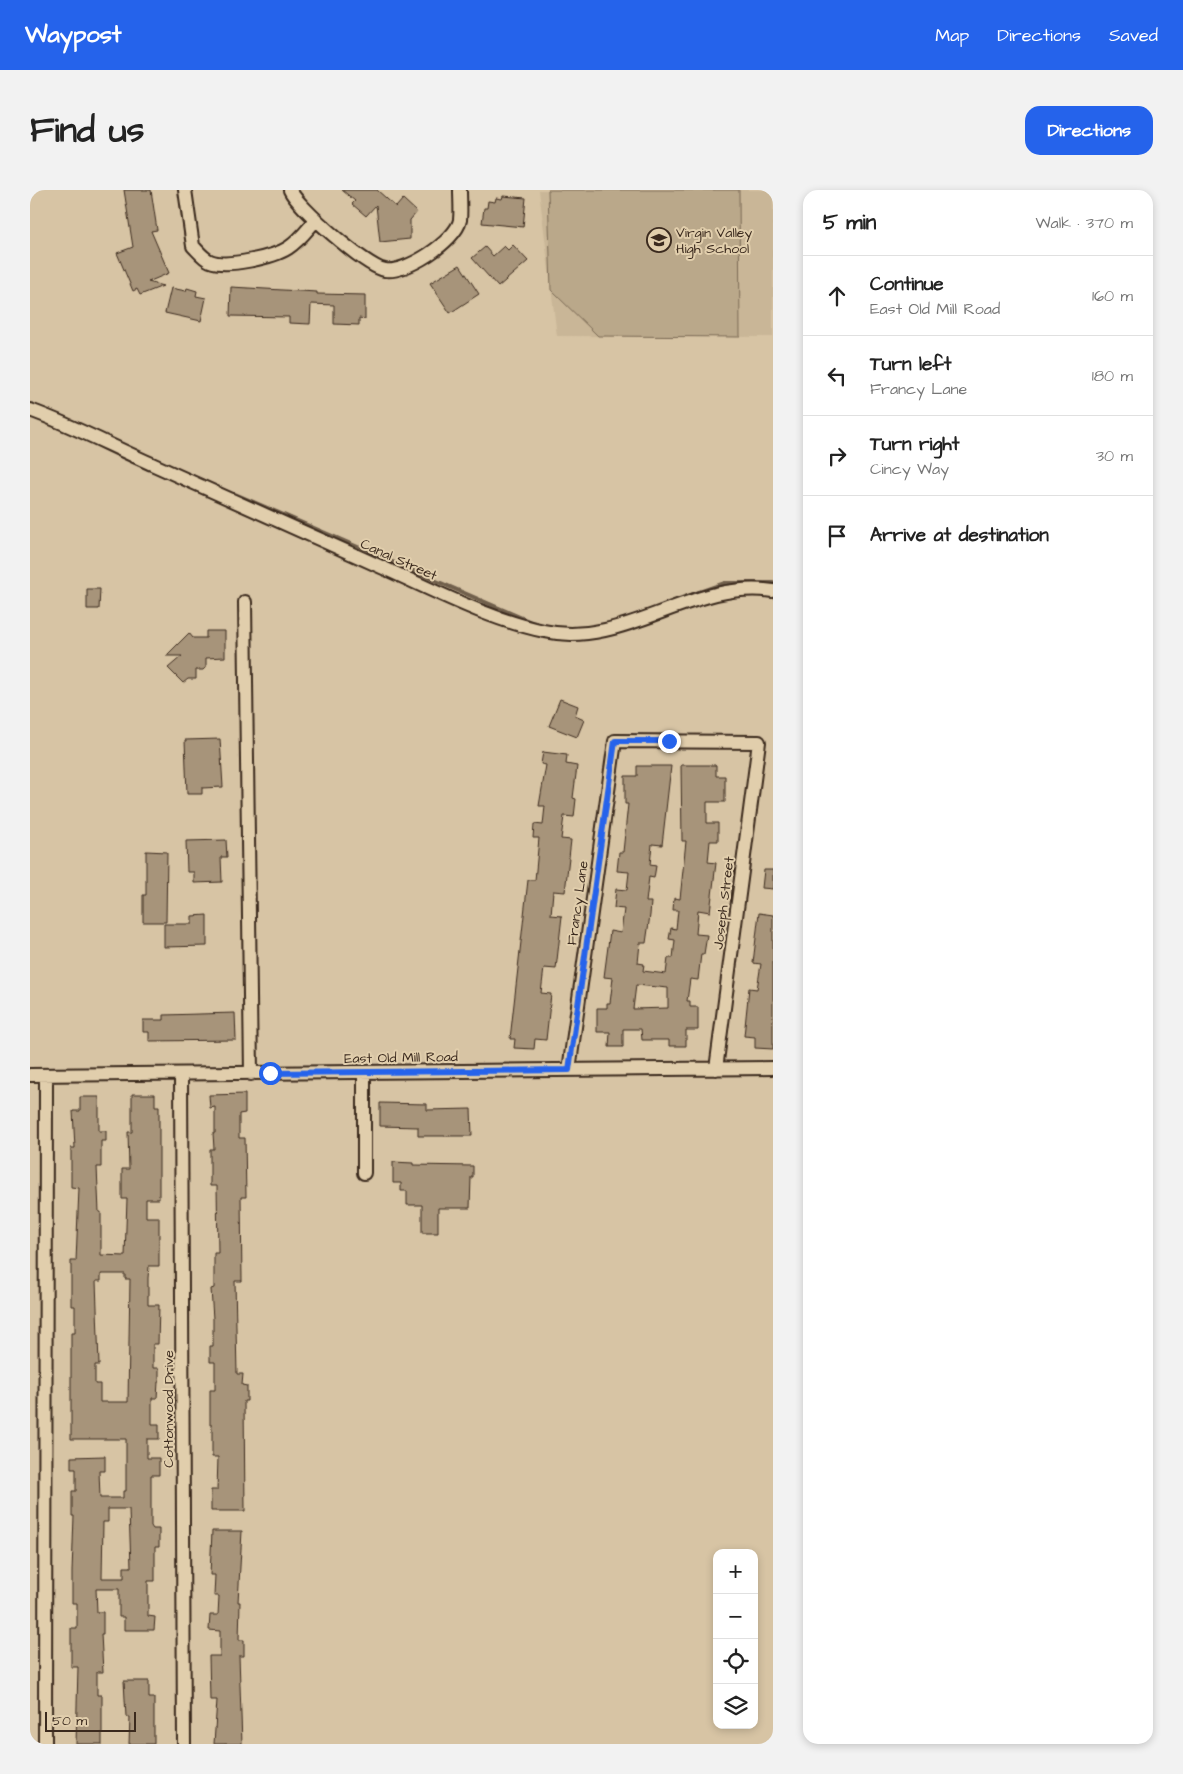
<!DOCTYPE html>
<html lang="en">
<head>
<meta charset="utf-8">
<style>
  body { margin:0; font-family:"Architects Daughter",sans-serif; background:#f2f2f2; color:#222 }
  .controls { position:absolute; right:15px; bottom:15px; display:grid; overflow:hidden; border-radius:10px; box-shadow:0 2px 8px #0003 }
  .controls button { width:45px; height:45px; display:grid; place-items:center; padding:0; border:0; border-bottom:1px solid #e0e0e0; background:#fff; color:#222; font:25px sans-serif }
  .scale { position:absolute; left:15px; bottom:12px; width:91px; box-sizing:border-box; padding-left:5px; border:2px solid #3b2a1e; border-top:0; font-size:14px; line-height:18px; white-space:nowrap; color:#3b2a1e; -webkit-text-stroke:4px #e1ceac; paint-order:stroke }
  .stop { position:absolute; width:15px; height:15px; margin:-11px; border:4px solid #2563eb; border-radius:50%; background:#fff }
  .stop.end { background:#2563eb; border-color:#fff; box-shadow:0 1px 5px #0008 }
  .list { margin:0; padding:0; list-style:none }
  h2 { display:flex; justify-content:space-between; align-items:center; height:65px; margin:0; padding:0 20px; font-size:21px }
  h2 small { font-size:16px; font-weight:400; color:#767676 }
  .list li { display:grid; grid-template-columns:32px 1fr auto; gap:15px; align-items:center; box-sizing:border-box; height:80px; padding:0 20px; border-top:1px solid #e0e0e0 }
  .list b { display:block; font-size:19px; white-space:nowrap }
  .list p { margin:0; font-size:16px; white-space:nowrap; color:#767676 }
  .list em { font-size:16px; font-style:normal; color:#767676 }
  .icon { flex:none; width:28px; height:28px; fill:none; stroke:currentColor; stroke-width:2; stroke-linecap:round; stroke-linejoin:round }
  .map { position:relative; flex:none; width:743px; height:1554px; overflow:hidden; border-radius:15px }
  header { display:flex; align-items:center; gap:30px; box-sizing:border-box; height:70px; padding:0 25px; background:#2563eb; color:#fff }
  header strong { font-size:24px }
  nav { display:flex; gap:28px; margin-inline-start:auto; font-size:18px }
  .intro { display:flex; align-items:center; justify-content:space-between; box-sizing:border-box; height:120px; padding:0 30px }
  h1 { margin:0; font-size:35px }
  .button { padding:12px 22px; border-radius:15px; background:#2563eb; color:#fff; font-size:18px; font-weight:700 }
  main { display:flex; gap:30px; padding:0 30px }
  aside { flex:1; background:#fff; border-radius:15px; box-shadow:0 2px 8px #0003 }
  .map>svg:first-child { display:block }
  .built { fill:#c9b697 }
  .green { fill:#baa88a; stroke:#7a6954 }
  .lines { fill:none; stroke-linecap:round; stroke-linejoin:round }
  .stream { stroke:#6f5e4b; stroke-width:4 }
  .building { fill:#a7947a; stroke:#3b2a1e; fill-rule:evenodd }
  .minor-casing { stroke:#3b2a1e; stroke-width:16 }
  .minor { stroke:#e1ceac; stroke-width:12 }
  .route { stroke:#2563eb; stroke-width:6 }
  .labels { text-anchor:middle; stroke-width:4; stroke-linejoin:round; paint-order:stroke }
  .poi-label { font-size:14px; fill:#3b2a1e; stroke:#e1ceac; text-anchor:start }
  .street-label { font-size:14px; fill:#3b2a1e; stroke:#e1ceac }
</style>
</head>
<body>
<header>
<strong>Waypost</strong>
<nav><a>Map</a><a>Directions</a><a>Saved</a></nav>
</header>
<div class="intro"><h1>Find us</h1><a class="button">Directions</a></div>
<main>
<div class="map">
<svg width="743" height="1554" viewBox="0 0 743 1554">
  <rect width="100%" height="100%" fill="#d7c4a4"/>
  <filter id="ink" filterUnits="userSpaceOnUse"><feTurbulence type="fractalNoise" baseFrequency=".02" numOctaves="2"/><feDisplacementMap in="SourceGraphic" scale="10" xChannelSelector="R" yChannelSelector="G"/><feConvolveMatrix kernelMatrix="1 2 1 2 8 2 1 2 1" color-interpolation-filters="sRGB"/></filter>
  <g filter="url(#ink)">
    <path class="built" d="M 509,0 L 743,0 L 743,147 L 527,146 Z"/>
    <path class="green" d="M 518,0 L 709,0 L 710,147 L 568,146 L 521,100 Z"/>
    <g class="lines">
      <path class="stream" d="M 205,304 L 499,431
        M 658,406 L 695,393 L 743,393"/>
    </g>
    <path class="building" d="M 94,0 L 121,0 L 127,40 L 121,41 L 139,83 L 118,92 L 133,96 L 110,105 L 107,99 L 103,101 L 87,63 L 103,57 Z
      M 312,0 L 347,0 L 366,17 L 373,9 L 387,22 L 380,30 L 380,49 L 350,52 L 346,15 L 336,26 L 322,14 L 325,11 Z
      M 473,6 L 496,8 L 493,37 L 452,33 L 454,18 L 457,18 L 458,11 L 465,12 L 466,8 L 472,9 Z
      M 483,55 L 498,71 L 468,97 L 442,68 L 455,57 L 463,66 L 474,56 L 478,60 Z
      M 430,75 L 449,104 L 420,123 L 400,93 Z
      M 201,97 L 287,102 L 287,104 L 335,105 L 335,129 L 329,128 L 329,135 L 304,134 L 304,115 L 281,114 L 280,134 L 259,133 L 259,127 L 200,126 Z
      M 141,98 L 156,101 L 157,98 L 167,101 L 166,106 L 176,108 L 171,131 L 135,123 Z
      M 57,399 L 70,399 L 69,419 L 57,419 Z
      M 176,441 L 195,441 L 195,467 L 176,468 L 176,477 L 173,480 L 166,480 L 166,489 L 158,489 L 153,493 L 138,478 L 152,466 L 136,466 L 159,443 L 163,448 L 176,448 Z
      M 530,509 L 548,516 L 545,526 L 554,530 L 547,547 L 519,536 Z
      M 190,549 L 193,597 L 172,598 L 172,604 L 157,604 L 155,550 Z
      M 513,562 L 537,565 L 536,574 L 547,576 L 543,608 L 546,609 L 544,627 L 534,626 L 531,649 L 541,650 L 535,702 L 523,701 L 521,725 L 532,726 L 526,779 L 514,778 L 511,803 L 521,804 L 516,850 L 505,849 L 504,859 L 484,858 L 485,849 L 480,849 L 498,690 L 505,690 L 506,680 L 509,648 L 503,648 L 504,634 L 513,635 L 515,616 L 509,616 L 516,575 L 511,574 Z
      M 651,575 L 686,575 L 686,586 L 695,586 L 695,612 L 677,612 L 677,633 L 688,633 L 688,651 L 680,651 L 678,672 L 686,673 L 680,722 L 668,720 L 666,744 L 677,745 L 674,764 L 671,764 L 668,790 L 660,789 L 657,811 L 660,811 L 660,817 L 668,817 L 668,840 L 656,840 L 656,856 L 639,856 L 639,850 L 612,850 L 611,839 L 593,839 L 593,857 L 579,857 L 580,842 L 567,842 L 567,818 L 577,818 L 577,813 L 580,813 L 583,788 L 574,787 L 580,741 L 591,743 L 594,719 L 584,718 L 586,699 L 597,700 L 599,682 L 587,681 L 589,662 L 593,662 L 598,614 L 595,614 L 595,586 L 607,586 L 607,576 L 641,576 L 632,655 L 622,654 L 620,675 L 626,676 L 624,688 L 619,687 L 616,712 L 621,712 L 620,725 L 616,753 L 610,753 L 608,773 L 614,774 L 613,781 L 636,784 L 638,768 L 643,768 L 645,750 L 639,749 L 641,738 L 646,739 L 648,720 L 643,720 L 644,708 L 650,709 L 656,651 L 652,651 ZM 606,795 L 638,798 L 638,818 L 603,819 Z
      M 196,650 L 197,667 L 191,667 L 192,692 L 164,693 L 164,682 L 157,682 L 156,651 Z
      M 116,661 L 137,662 L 136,732 L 113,732 L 113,705 L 116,705 Z
      M 734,680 L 743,680 L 743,699 L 732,698 Z
      M 729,723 L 743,725 L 743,859 L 725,858 L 725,847 L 714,846 L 719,798 L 727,799 L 731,774 L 723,773 Z
      M 177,725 L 177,756 L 134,757 L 134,734 L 162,734 L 162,726 Z
      M 205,823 L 206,850 L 119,851 L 119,842 L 113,842 L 113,830 L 134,830 L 134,825 Z
      M 102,904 L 125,904 L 125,916 L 129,916 L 129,1009 L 116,1009 L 116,1027 L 129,1027 L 129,1076 L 119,1076 L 118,1088 L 118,1115 L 129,1115 L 128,1154 L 123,1154 L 123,1178 L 129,1178 L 129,1192 L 128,1192 L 127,1208 L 122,1208 L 122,1234 L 129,1234 L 129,1249 L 117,1249 L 117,1268 L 129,1268 L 129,1285 L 121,1285 L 121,1336 L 123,1339 L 129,1339 L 129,1357 L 125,1357 L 125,1391 L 118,1391 L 118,1426 L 125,1427 L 124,1440 L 94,1440 L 94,1427 L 89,1427 L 89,1399 L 66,1399 L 67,1422 L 73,1422 L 73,1444 L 71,1444 L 73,1482 L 67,1482 L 67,1505 L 72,1505 L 72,1554 L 46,1554 L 48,1477 L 41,1477 L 41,1438 L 47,1438 L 47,1413 L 42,1413 L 42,1382 L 44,1326 L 42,1326 L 42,1301 L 46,1301 L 46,1279 L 41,1279 L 41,1267 L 75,1266 L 75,1281 L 69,1281 L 70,1308 L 93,1308 L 93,1301 L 96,1301 L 96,1249 L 41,1249 L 41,1143 L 45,1143 L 45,1116 L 41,1116 L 41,1071 L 46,1071 L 49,998 L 41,997 L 41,958 L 45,958 L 43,921 L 50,921 L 50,907 L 69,907 L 69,941 L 76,941 L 76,951 L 71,951 L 71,977 L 67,977 L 69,1022 L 71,1022 L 71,1065 L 95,1066 L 97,1009 L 92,1009 L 92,979 L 99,979 L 98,942 L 102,942 ZM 71,1084 L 95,1084 L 95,1089 L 100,1089 L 98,1212 L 70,1212 L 70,1194 L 65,1194 L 65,1175 L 69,1175 L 66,1091 L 71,1091 ZM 78,1319 L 99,1319 L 101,1377 L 94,1377 L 94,1388 L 72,1388 L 73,1332 L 78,1332 Z
      M 215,904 L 215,923 L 209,924 L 209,948 L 215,948 L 216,1007 L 211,1007 L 212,1091 L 205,1091 L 207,1184 L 213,1184 L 212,1195 L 217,1196 L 217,1211 L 214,1211 L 215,1321 L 181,1321 L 181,1300 L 187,1300 L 188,1267 L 182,1267 L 182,1235 L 180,1235 L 180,1200 L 185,1200 L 185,1172 L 180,1172 L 180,1156 L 183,1156 L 183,1129 L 181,1099 L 184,1098 L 184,1063 L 188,1063 L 187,996 L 180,996 L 180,959 L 184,959 L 183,943 L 185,943 L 185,917 L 180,918 L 179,905 Z
      M 350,913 L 397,914 L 397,920 L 441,919 L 442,946 L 388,946 L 388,937 L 350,936 Z
      M 363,972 L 383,973 L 383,975 L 443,976 L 443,987 L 441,987 L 440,1018 L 408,1018 L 408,1043 L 392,1043 L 392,1015 L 377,1015 L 377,1001 L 371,1001 L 371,993 L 363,993 Z
      M 182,1341 L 212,1341 L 208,1412 L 210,1412 L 209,1450 L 214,1450 L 214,1466 L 209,1466 L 212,1554 L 184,1554 L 187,1510 L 180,1510 L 179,1466 L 190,1466 L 190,1441 L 179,1440 L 180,1425 L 188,1425 L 189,1406 L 184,1406 L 185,1385 L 180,1385 Z
      M 94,1491 L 119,1491 L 119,1508 L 124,1508 L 124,1554 L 99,1554 L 100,1527 L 96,1527 Z"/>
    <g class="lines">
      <defs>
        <path id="minor" d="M 155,0 L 163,56 C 168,61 173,68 180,71 C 197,78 244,67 258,58 C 269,51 277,40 285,31
          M 260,0 C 268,17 336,77 355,80 C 375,84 426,51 430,30 C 431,21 430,10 430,0
          M 0,220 C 42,235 83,257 124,275 C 202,310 280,345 358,380 C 407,402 461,430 514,441 C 595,459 663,388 743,401
          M 215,412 L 221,884
          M 539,880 L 585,551 L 729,552 L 686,879
          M 334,882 L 334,983
          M 151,884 L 154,1554
          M 0,885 L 743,878
          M 15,1554 L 16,885"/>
      </defs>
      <use href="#minor" class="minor-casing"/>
      <use href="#minor" class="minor"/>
    </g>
  </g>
  <g class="lines" filter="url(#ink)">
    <path class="route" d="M 240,883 L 539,880 L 585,551 L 639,551"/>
  </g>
  <defs>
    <symbol id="school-ring" viewBox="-11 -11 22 22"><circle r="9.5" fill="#e1ceac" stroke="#3b2a1e" stroke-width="1.5"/><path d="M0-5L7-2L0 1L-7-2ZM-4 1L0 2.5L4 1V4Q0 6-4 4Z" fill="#3b2a1e"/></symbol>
  </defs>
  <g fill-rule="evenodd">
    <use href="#school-ring" x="615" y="36" width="28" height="28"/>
  </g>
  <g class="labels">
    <g class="poi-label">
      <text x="646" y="47">Virgin Valley<tspan x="646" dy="16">High School</tspan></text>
    </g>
    <g class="street-label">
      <text transform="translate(369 369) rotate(24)" y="5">Canal Street</text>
      <text transform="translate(547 713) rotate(-82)" y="5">Francy Lane</text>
      <text transform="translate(693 713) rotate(-83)" y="5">Joseph Street</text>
      <text transform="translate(371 867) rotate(-1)" y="5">East Old Mill Road</text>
      <text transform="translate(138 1219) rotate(-90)" y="5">Cottonwood Drive</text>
    </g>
  </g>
</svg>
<div class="controls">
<button>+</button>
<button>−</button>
<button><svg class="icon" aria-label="locate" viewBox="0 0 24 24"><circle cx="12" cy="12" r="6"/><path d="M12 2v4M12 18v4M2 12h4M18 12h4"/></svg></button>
<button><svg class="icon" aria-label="layers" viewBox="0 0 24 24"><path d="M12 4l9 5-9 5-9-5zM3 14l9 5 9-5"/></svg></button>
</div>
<div class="scale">50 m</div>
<div class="stop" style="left:240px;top:883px"></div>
<div class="stop end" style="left:639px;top:551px"></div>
</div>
<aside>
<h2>5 min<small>Walk · 370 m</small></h2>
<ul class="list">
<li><svg class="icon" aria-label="ahead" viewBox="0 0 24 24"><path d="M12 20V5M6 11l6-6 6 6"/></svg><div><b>Continue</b><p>East Old Mill Road</p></div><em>160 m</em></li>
<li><svg class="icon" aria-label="left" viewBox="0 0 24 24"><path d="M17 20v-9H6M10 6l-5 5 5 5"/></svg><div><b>Turn left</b><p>Francy Lane</p></div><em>180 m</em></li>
<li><svg class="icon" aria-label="right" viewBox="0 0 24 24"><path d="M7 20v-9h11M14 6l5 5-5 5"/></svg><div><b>Turn right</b><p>Cincy Way</p></div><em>30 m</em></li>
<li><svg class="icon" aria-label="arrive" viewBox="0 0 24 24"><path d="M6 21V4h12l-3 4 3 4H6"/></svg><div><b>Arrive at destination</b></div></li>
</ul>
</aside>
</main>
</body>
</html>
